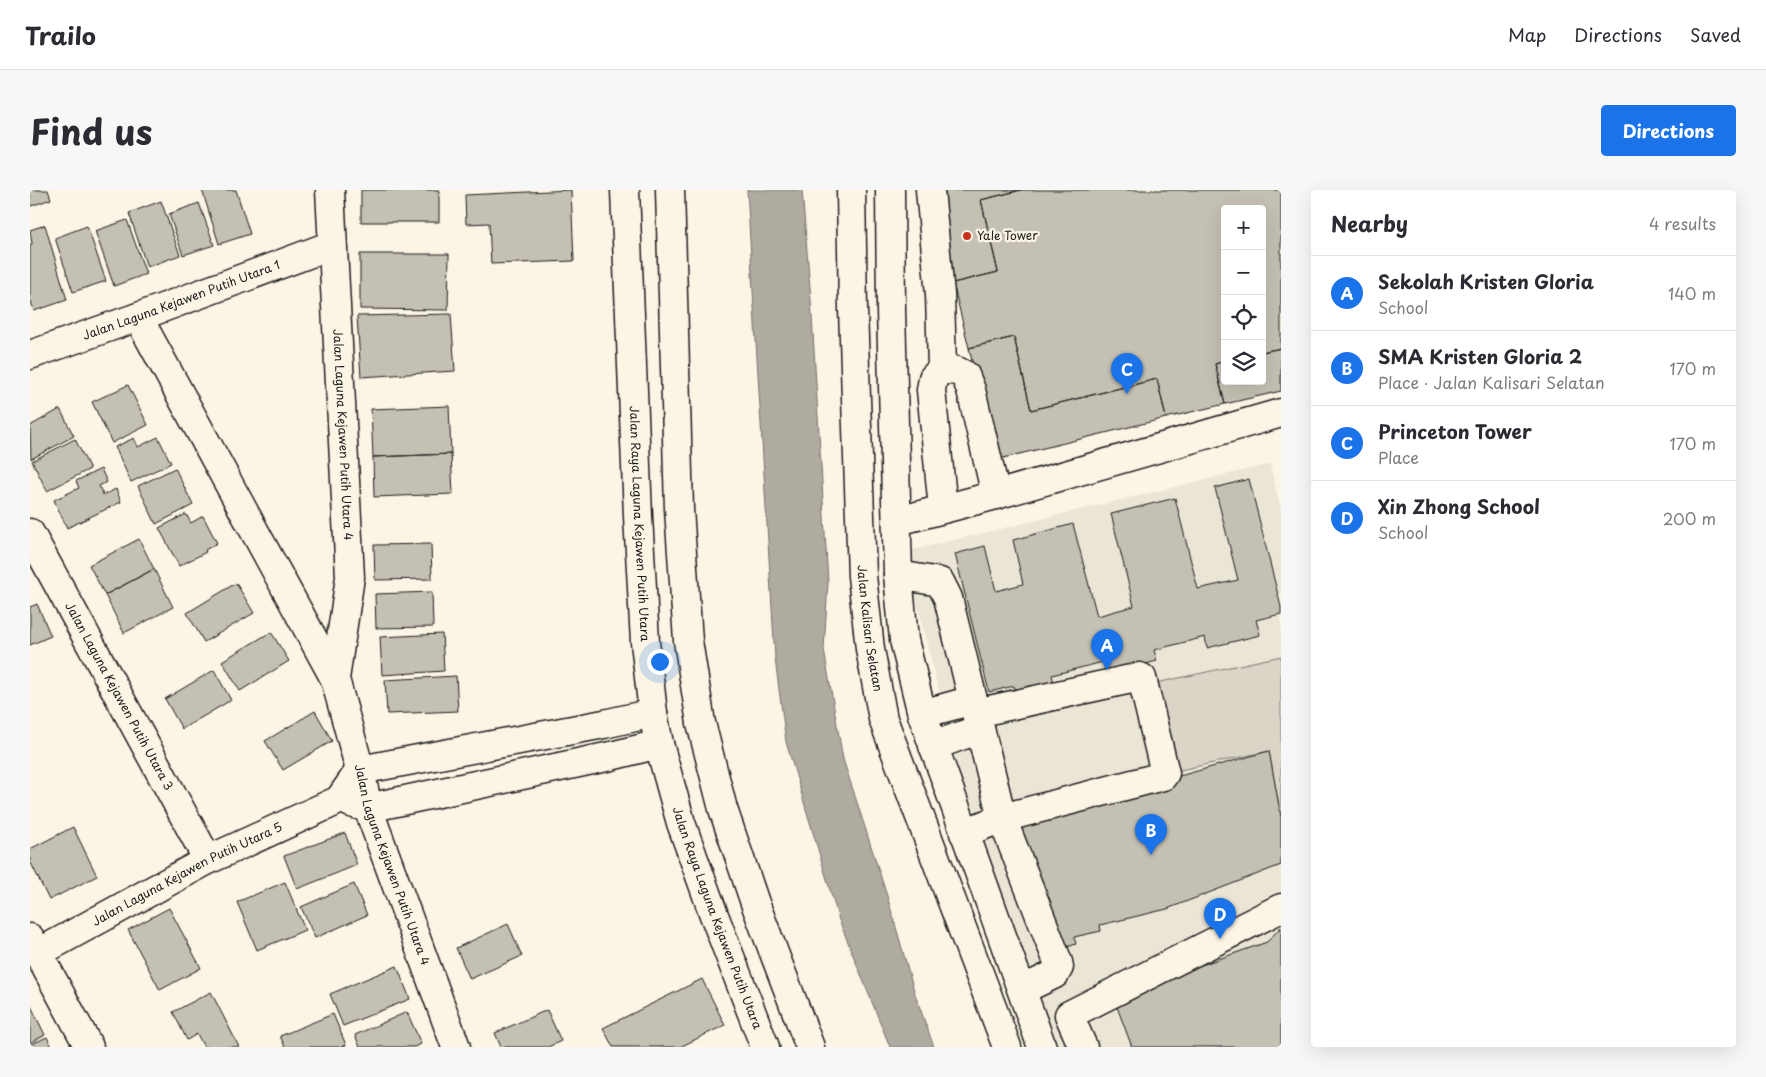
<!DOCTYPE html>
<html lang="en">
<head>
<meta charset="utf-8">
<style>
  body { margin:0; font-family:"Playpen Sans",sans-serif; background:#f7f7f7; color:#2b2b33 }
  .controls { position:absolute; right:15px; top:15px; display:grid; overflow:hidden; border-radius:5px; box-shadow:0 5px 20px #0002 }
  .controls button { width:45px; height:45px; display:grid; place-items:center; padding:0; border:0; border-bottom:1px solid #e1e1e2; background:#fff; color:#2b2b33; font:25px sans-serif }
  .you { position:absolute; left:629px; top:471px; width:18px; height:18px; margin:-12px; border:4px solid #fff; border-radius:50%; background:#1a73e8; box-shadow:0 0 0 8px #1a73e833 }
  .badge { display:grid; place-items:center; width:32px; height:32px; border-radius:50%; background:#1a73e8; color:#fff; font-size:16px; font-weight:700 }
  .pin { position:absolute; translate:-50% -41px; filter:drop-shadow(0 1px 2px #0008) }
  .pin::after { content:''; position:absolute; top:26px; width:18px; height:15px; background:inherit; clip-path:polygon(0 0,100% 0,50% 100%) }
  .list { margin:0; padding:0; list-style:none }
  h2 { display:flex; justify-content:space-between; align-items:center; height:65px; margin:0; padding:0 20px; font-size:21px }
  h2 small { font-size:16px; font-weight:400; color:#7c7c81 }
  .list li { display:grid; grid-template-columns:32px 1fr auto; gap:15px; align-items:center; box-sizing:border-box; height:75px; padding:0 20px; border-top:1px solid #e1e1e2 }
  .list b { display:block; font-size:19px; white-space:nowrap }
  .list p { margin:0; font-size:16px; white-space:nowrap; color:#7c7c81 }
  .list em { font-size:16px; font-style:normal; color:#7c7c81 }
  .icon { flex:none; width:28px; height:28px; fill:none; stroke:currentColor; stroke-width:2; stroke-linecap:round; stroke-linejoin:round }
  .map { position:relative; flex:none; width:1251px; height:857px; overflow:hidden; border-radius:5px }
  header { display:flex; align-items:center; gap:30px; box-sizing:border-box; height:70px; padding:0 25px; background:#fff; border-bottom:1px solid #e1e1e2 }
  header strong { font-size:24px }
  nav { display:flex; gap:28px; margin-inline-start:auto; font-size:18px }
  .intro { display:flex; align-items:center; justify-content:space-between; box-sizing:border-box; height:120px; padding:0 30px }
  h1 { margin:0; font-size:35px }
  .button { padding:12px 22px; border-radius:5px; background:#1a73e8; color:#fff; font-size:18px; font-weight:700 }
  main { display:flex; gap:30px; padding:0 30px }
  aside { flex:1; background:#fff; border-radius:5px; box-shadow:0 5px 20px #0002 }
  .map>svg:first-child { display:block }
  .built { fill:#ebe5d6 }
  .green { fill:#dbd5c8; stroke:#7c7872 }
  .water { fill:#b0aba1; stroke:#75726c }
  .building { fill:#c4c0b3; stroke:#1c1c1c }
  .lines { fill:none; stroke-linecap:round; stroke-linejoin:round }
  .minor-casing { stroke:#1c1c1c; stroke-width:31 }
  .minor { stroke:#fcf5e5; stroke-width:28 }
  .poi-dot { fill:#c8321e; stroke:#fcf5e5; stroke-width:2 }
  .labels { text-anchor:middle; stroke-width:4.5; stroke-linejoin:round; paint-order:stroke }
  .poi-label { font-size:12px; fill:#1c1c1c; stroke:#fcf5e5; text-anchor:start }
  .street-label { font-size:12px; fill:#1c1c1c; stroke:#fcf5e5 }
</style>
</head>
<body>
<header>
<strong>Trailo</strong>
<nav><a>Map</a><a>Directions</a><a>Saved</a></nav>
</header>
<div class="intro"><h1>Find us</h1><a class="button">Directions</a></div>
<main>
<div class="map">
<svg width="1251" height="857" viewBox="0 0 1251 857">
  <rect width="100%" height="100%" fill="#fcf5e5"/>
  <filter id="ink" filterUnits="userSpaceOnUse"><feTurbulence type="fractalNoise" baseFrequency=".02" numOctaves="2"/><feDisplacementMap in="SourceGraphic" scale="10" xChannelSelector="R" yChannelSelector="G"/><feConvolveMatrix kernelMatrix="1 2 1 2 8 2 1 2 1" color-interpolation-filters="sRGB"/></filter>
  <g filter="url(#ink)">
    <path class="built" d="M 1240,274 L 1251,320 L 1251,857 L 1028,857 L 1005,806 L 933,598 L 874,362 Z"/>
    <path class="green" d="M 1251,466 L 1251,627 L 1239,561 L 1141,582 L 1121,494 Z"/>
    <path class="water" d="M 717,0 L 772,0 L 781,110 L 798,392 L 794,460 L 813,569 L 858,709 L 885,804 L 904,857 L 860,857 L 809,730 L 756,552 L 745,469 Z"/>
    <path class="building" d="M 0,0 L 18,0 L 21,9 L 1,16 L 0,15 Z
      M 172,0 L 206,0 L 220,44 L 189,54 Z
      M 331,0 L 409,0 L 409,32 L 331,32 Z
      M 541,0 L 544,71 L 461,74 L 459,33 L 436,34 L 435,5 Z
      M 908,0 L 991,0 L 951,10 L 968,82 L 923,93 Z
      M 991,0 L 1251,0 L 1251,158 L 1232,162 L 1232,19 L 1195,19 L 1195,171 L 1185,174 L 1195,214 L 1136,228 L 1127,189 L 1001,220 L 984,147 L 939,158 L 923,93 L 968,82 L 951,10 Z
      M 131,11 L 150,65 L 117,77 L 99,23 Z
      M 169,13 L 184,55 L 153,65 L 139,24 Z
      M 97,30 L 116,84 L 84,96 L 65,41 Z
      M 15,35 L 37,110 L 4,121 L 0,108 L 0,55 L 2,54 L 0,40 Z
      M 57,36 L 76,91 L 43,102 L 25,48 Z
      M 330,64 L 419,64 L 418,120 L 330,119 Z
      M 421,124 L 425,181 L 331,187 L 327,126 Z
      M 984,147 L 1001,220 L 1127,189 L 1136,228 L 965,270 L 939,158 Z
      M 1251,158 L 1251,201 L 1195,214 L 1185,174 L 1195,171 L 1195,191 L 1232,191 L 1232,162 Z
      M 98,195 L 118,235 L 82,253 L 62,212 Z
      M 419,216 L 421,264 L 343,267 L 341,219 Z
      M 30,219 L 44,246 L 1,269 L 0,236 Z
      M 128,247 L 141,273 L 101,292 L 85,257 L 104,248 L 108,257 Z
      M 45,249 L 60,279 L 17,301 L 2,271 Z
      M 421,264 L 423,304 L 344,307 L 343,267 Z
      M 145,278 L 163,315 L 126,334 L 108,296 Z
      M 71,279 L 77,292 L 69,296 L 73,305 L 86,299 L 91,312 L 37,338 L 24,310 L 49,298 L 46,291 Z
      M 1219,289 L 1251,417 L 1251,424 L 1226,430 L 1230,445 L 1177,458 L 1175,447 L 1124,460 L 1127,471 L 1076,484 L 1073,472 L 1022,485 L 1025,497 L 986,507 L 984,496 L 959,502 L 925,364 L 955,356 L 966,401 L 993,394 L 983,350 L 1043,334 L 1067,426 L 1104,416 L 1081,324 L 1145,308 L 1168,399 L 1208,390 L 1185,298 Z
      M 156,324 L 161,333 L 173,326 L 187,353 L 175,360 L 176,362 L 149,376 L 129,338 Z
      M 109,349 L 124,379 L 75,405 L 59,375 Z
      M 401,354 L 402,389 L 345,390 L 344,355 Z
      M 124,379 L 143,417 L 94,443 L 75,405 Z
      M 206,393 L 224,423 L 174,452 L 157,423 Z
      M 402,402 L 403,437 L 346,438 L 345,404 Z
      M 7,414 L 21,446 L 0,455 L 0,417 Z
      M 241,442 L 259,471 L 210,501 L 192,471 Z
      M 412,444 L 414,481 L 352,485 L 350,447 Z
      M 184,480 L 201,510 L 152,539 L 135,509 Z
      M 426,486 L 428,521 L 357,524 L 355,490 Z
      M 285,521 L 302,551 L 253,580 L 235,551 Z
      M 1239,561 L 1251,627 L 1251,675 L 1137,719 L 1070,735 L 1071,741 L 1044,747 L 1046,754 L 1026,761 L 986,628 L 1128,592 Z
      M 43,637 L 67,686 L 19,710 L 0,671 L 0,659 Z
      M 315,643 L 327,675 L 267,699 L 254,666 Z
      M 255,692 L 275,740 L 227,760 L 207,712 Z
      M 324,694 L 337,725 L 285,748 L 271,717 Z
      M 139,718 L 171,778 L 130,800 L 98,740 Z
      M 478,734 L 492,766 L 440,789 L 426,758 Z
      M 1251,737 L 1251,857 L 1102,857 L 1083,806 L 1237,752 Z
      M 367,776 L 380,809 L 313,836 L 300,804 Z
      M 672,789 L 695,835 L 650,857 L 583,857 L 573,838 Z
      M 181,802 L 209,857 L 174,857 L 167,844 L 157,850 L 143,822 Z
      M 0,814 L 15,845 L 0,853 Z
      M 517,820 L 531,851 L 518,857 L 471,857 L 465,843 Z
      M 377,822 L 391,854 L 384,857 L 330,857 L 325,845 Z
      M 303,824 L 316,855 L 312,857 L 255,857 L 250,846 Z
      M 17,847 L 22,857 L 0,857 L 0,855 Z"/>
    <g class="lines">
      <defs>
        <g id="minor">
          <path id="s1" d="M 300,0 L 320,387 L 305,489 L 330,580 L 338,618 L 426,857"/>
          <path id="s2" d="M 595,0 L 608,326 L 615,452 L 623,523 L 629,554 L 651,633 L 684,725 L 735,857"/>
          <path d="M 640,0 L 649,319 L 658,451 L 671,533 L 693,619 L 725,713 L 780,857"/>
          <path id="s3" d="M 821,0 L 823,119 L 832,386 L 840,459 L 853,529 L 977,857"/>
          <path d="M 860,0 L 861,120 L 868,385 L 874,450 L 892,524 L 1012,857"/>
          <path d="M 900,0 L 910,104 L 912,179 L 903,188 L 901,200 L 913,318"/>
          <path d="M 108,127 L 305,489"/>
          <path id="s4" d="M 0,165 L 108,127 L 302,55"/>
          <path d="M 912,179 L 927,181 L 935,185 L 941,200 L 966,305"/>
          <path d="M 868,331 L 966,305 L 1251,223"/>
          <path id="s5" d="M 0,343 L 178,670"/>
          <path d="M 868,385 L 910,392 L 918,408 L 972,628 L 1028,772 L 1029,777 L 1025,784 L 992,800"/>
          <path d="M 892,524 L 943,510"/>
          <path d="M 903,556 L 950,539"/>
          <path d="M 321,613 L 338,618 L 581,566 L 629,554"/>
          <path d="M 934,643 L 972,628 L 1133,586 L 1135,583 L 1112,488 L 1110,487 L 946,523"/>
          <path d="M 0,748 L 59,857"/>
          <path id="s6" d="M 8,763 L 178,670 L 309,610 L 330,580 L 574,534 L 623,523"/>
          <path d="M 1053,857 L 1039,825 L 1251,718"/>
        </g>
      </defs>
      <use href="#minor" class="minor-casing"/>
      <use href="#minor" class="minor"/>
    </g>
  </g>
  <circle class="poi-dot" cx="937" cy="46" r="5"/>
  <g class="labels">
    <g class="poi-label">
      <text x="947" y="50">Yale Tower</text>
    </g>
    <g class="street-label">
      <text dy="4" stroke="none"><textPath href="#s4" startOffset="161">Jalan Laguna Kejawen Putih Utara 1</textPath></text>
      <text dy="4" stroke="none"><textPath href="#s1" startOffset="245">Jalan Laguna Kejawen Putih Utara 4</textPath></text>
      <text dy="4" stroke="none"><textPath href="#s2" startOffset="334">Jalan Raya Laguna Kejawen Putih Utara</textPath></text>
      <text dy="4" stroke="none"><textPath href="#s3" startOffset="439">Jalan Kalisari Selatan</textPath></text>
      <text dy="4" stroke="none"><textPath href="#s5" startOffset="186">Jalan Laguna Kejawen Putih Utara 3</textPath></text>
      <text dy="4" stroke="none"><textPath href="#s1" startOffset="685">Jalan Laguna Kejawen Putih Utara 4</textPath></text>
      <text dy="4" stroke="none"><textPath href="#s6" startOffset="169">Jalan Laguna Kejawen Putih Utara 5</textPath></text>
      <text dy="4" stroke="none"><textPath href="#s2" startOffset="739">Jalan Raya Laguna Kejawen Putih Utara</textPath></text>
    </g>
  </g>
</svg>
<div class="controls">
<button>+</button>
<button>−</button>
<button><svg class="icon" aria-label="locate" viewBox="0 0 24 24"><circle cx="12" cy="12" r="6"/><path d="M12 2v4M12 18v4M2 12h4M18 12h4"/></svg></button>
<button><svg class="icon" aria-label="layers" viewBox="0 0 24 24"><path d="M12 4l9 5-9 5-9-5zM3 14l9 5 9-5"/></svg></button>
</div>
<div class="you"></div>
<div class="pin badge" style="left:1077px;top:480px">A</div>
<div class="pin badge" style="left:1121px;top:665px">B</div>
<div class="pin badge" style="left:1097px;top:204px">C</div>
<div class="pin badge" style="left:1190px;top:749px">D</div>
</div>
<aside>
<h2>Nearby<small>4 results</small></h2>
<ul class="list">
<li><span class="badge">A</span><div><b>Sekolah Kristen Gloria</b><p>School</p></div><em>140 m</em></li>
<li><span class="badge">B</span><div><b>SMA Kristen Gloria 2</b><p>Place · Jalan Kalisari Selatan</p></div><em>170 m</em></li>
<li><span class="badge">C</span><div><b>Princeton Tower</b><p>Place</p></div><em>170 m</em></li>
<li><span class="badge">D</span><div><b>Xin Zhong School</b><p>School</p></div><em>200 m</em></li>
</ul>
</aside>
</main>
</body>
</html>
